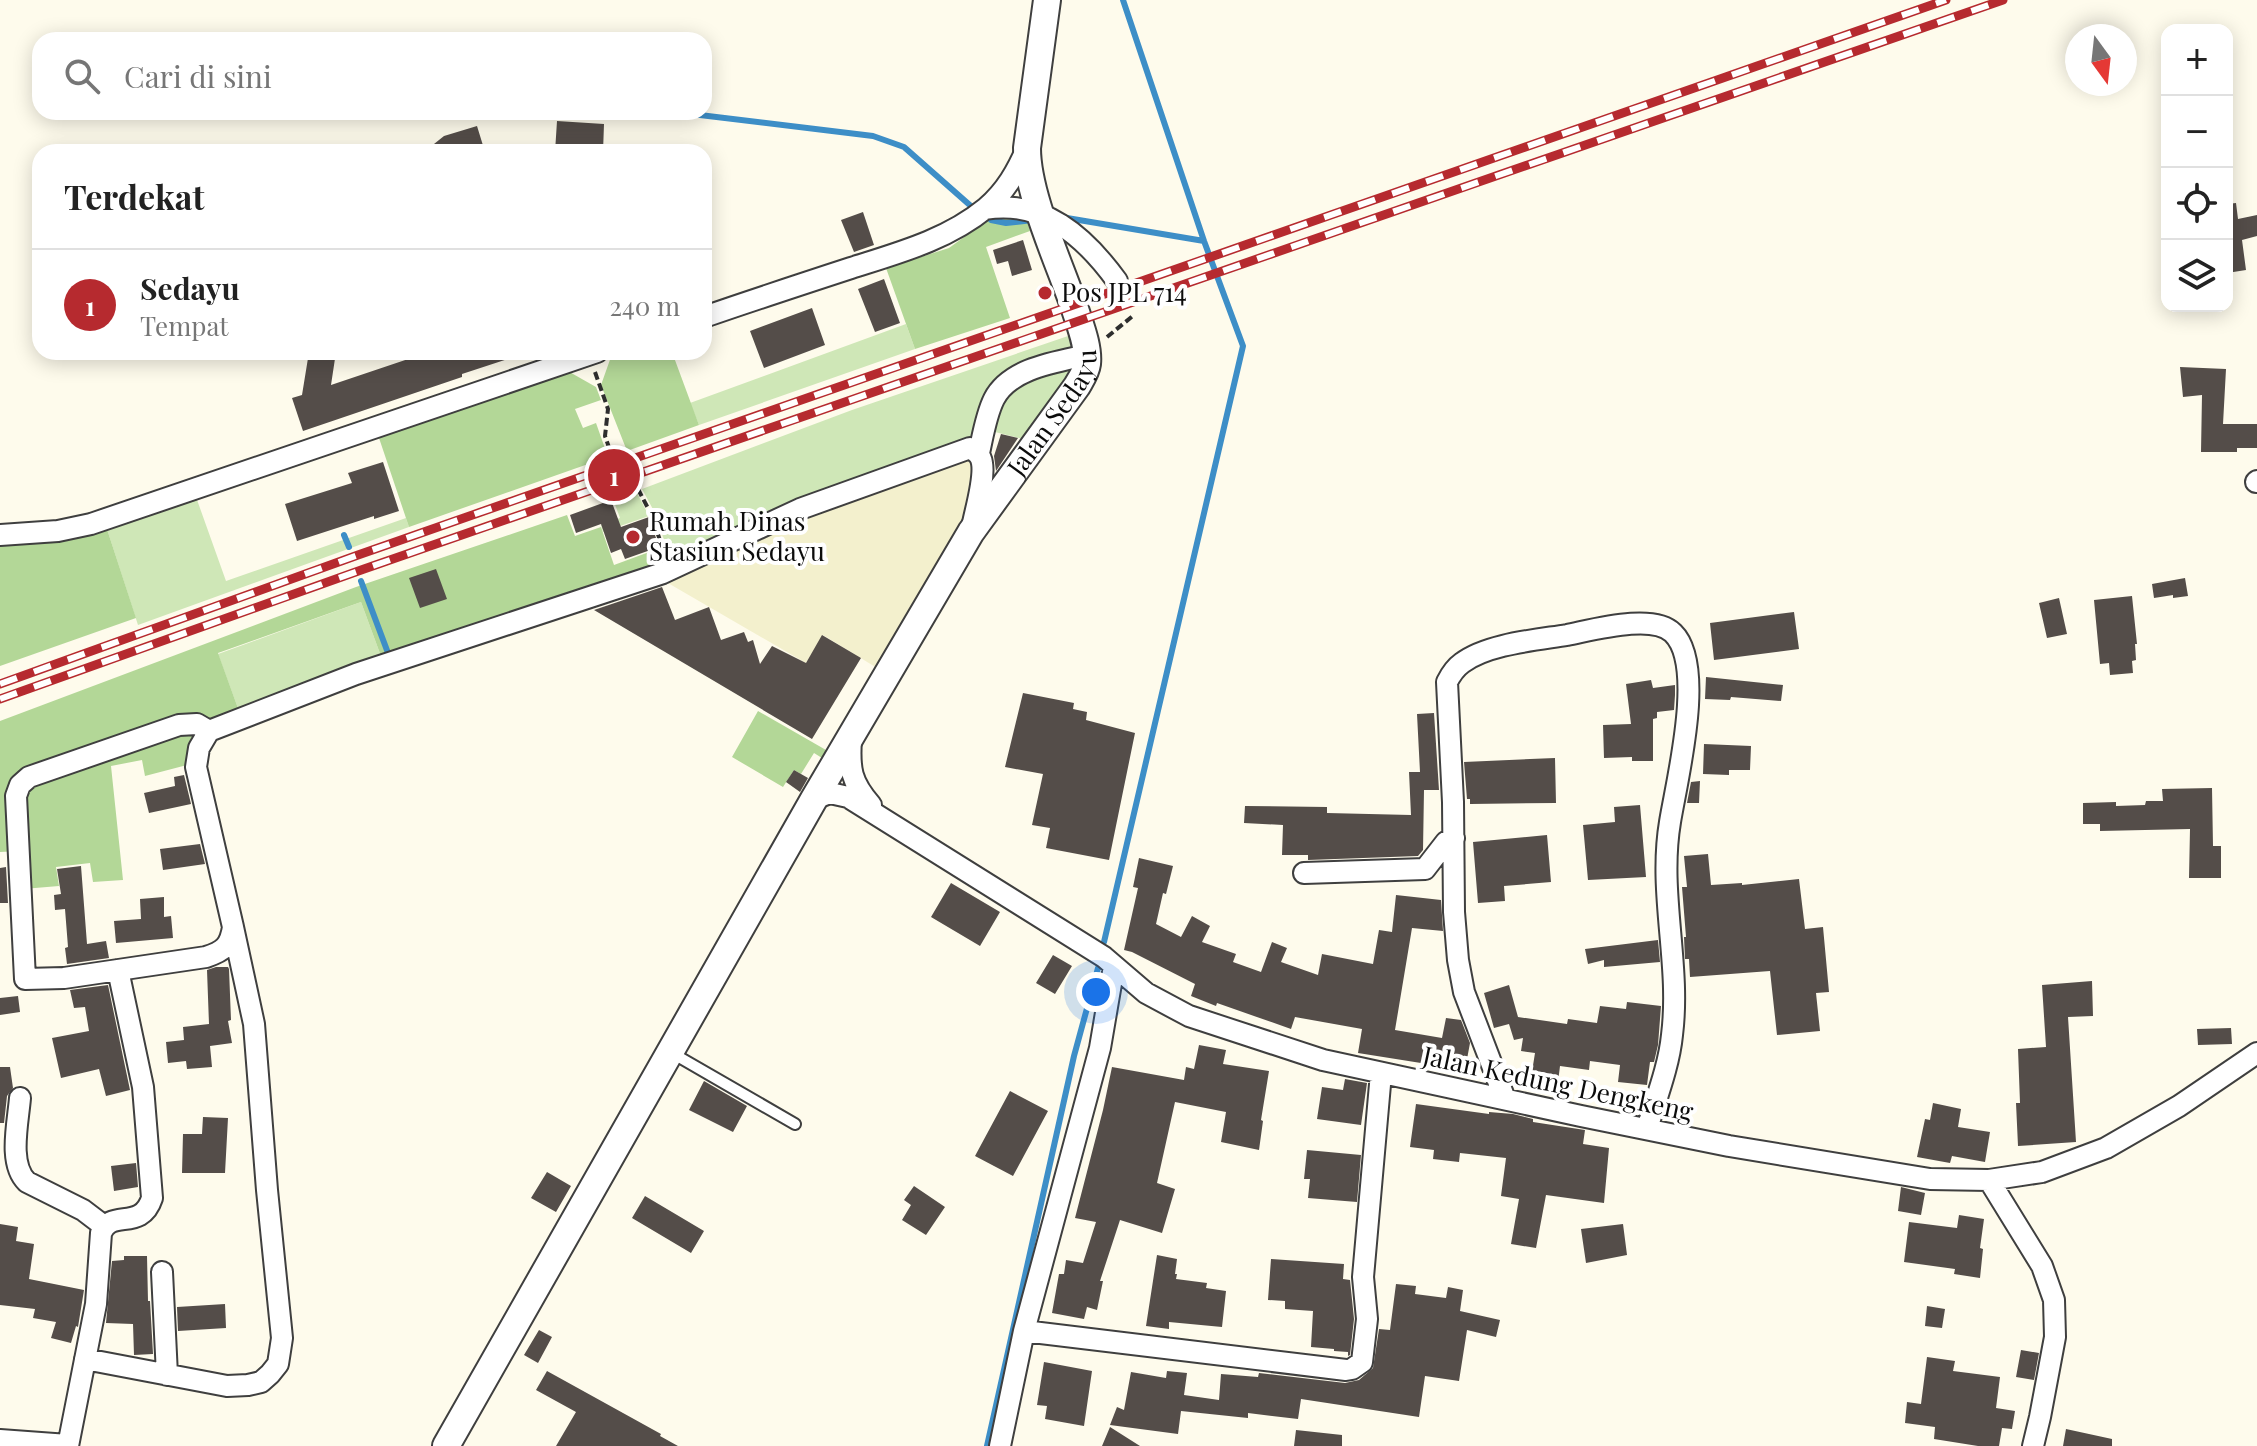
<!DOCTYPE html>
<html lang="id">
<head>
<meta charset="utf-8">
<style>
  body { margin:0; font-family:"Playfair Display",serif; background:#f6f6f6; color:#222 }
  .controls { position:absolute; right:24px; top:24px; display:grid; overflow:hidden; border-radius:16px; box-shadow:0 4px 20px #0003 }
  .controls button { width:72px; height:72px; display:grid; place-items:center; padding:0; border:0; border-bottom:2px solid #e0e0e0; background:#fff; color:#222; font:40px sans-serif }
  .compass { position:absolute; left:2065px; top:24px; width:72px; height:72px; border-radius:50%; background:#fff; box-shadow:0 4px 20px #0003; rotate:165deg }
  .you { position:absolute; left:1096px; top:992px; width:28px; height:28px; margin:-20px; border:6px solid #fff; border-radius:50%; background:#1a73e8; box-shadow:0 0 0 12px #1a73e833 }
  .badge { display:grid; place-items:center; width:52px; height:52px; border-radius:50%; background:#b62a2f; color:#fff; font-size:26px; font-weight:700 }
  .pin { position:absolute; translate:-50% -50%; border:4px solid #fff; box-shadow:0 2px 8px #0006 }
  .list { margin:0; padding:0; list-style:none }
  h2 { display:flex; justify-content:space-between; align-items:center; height:104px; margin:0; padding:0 32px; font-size:34px }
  h2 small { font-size:26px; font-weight:400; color:#767676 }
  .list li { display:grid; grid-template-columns:52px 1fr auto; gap:24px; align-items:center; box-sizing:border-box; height:112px; padding:0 32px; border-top:2px solid #e0e0e0 }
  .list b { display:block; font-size:30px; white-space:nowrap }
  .list p { margin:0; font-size:26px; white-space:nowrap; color:#767676 }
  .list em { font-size:26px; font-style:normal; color:#767676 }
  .icon { flex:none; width:44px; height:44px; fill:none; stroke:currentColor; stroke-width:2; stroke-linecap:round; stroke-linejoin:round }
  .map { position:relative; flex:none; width:2257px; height:1446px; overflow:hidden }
  .search { position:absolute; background:#fff; box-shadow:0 4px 20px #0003; left:32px; top:32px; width:680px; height:88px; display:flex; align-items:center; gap:20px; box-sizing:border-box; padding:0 28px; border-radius:24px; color:#767676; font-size:30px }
  .panel { position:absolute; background:#fff; box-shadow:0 4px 20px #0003; left:32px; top:144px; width:680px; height:216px; border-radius:24px }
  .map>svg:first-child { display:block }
  .farmland { fill:#f3f0cd }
  .green { fill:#cfe7b7 }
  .forest { fill:#b3d797 }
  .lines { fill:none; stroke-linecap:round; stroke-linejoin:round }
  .stream { stroke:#3d8ec7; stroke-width:6 }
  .building { fill:#544d49 }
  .service-casing { stroke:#3f3f3f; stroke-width:14 }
  .minor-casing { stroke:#3f3f3f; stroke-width:24 }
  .tertiary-casing { stroke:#3f3f3f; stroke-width:30 }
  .path { stroke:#2e2e2e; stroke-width:4; stroke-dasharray:8 4; stroke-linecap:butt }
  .service { stroke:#fff; stroke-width:10 }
  .minor { stroke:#fff; stroke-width:20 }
  .tertiary { stroke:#fff; stroke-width:26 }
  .rail-casing { stroke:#b62a2f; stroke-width:9 }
  .rail { stroke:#fff; stroke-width:6; stroke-dasharray:18; stroke-linecap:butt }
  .poi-dot { fill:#b62a2f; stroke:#fff; stroke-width:3 }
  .labels { text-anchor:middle; stroke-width:8; stroke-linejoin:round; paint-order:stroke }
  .poi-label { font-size:26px; fill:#0c0c0c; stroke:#fff; text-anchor:start }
  .street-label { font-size:26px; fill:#0c0c0c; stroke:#fff }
</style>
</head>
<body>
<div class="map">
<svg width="2257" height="1446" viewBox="0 0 2257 1446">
  <rect width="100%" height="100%" fill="#fefbec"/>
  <path class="farmland" d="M 967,455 L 976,464 L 967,520 L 877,668 L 823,635 L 806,663 L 661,579 L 808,512 Z"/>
  <path class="green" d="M 906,324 L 915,349 L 699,425 L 690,403 Z
    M 1071,335 L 1075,348 L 1014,369 L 968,443 L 672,564 L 655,513 L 642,489 L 852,410 Z
    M 1074,365 L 1075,373 L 1027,440 L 991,431 C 995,419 999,406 1006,396 C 1020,377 1053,372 1074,365 Z
    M 636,491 L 649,516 L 603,532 L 601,525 L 620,518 L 613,499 Z
    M 196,497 L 226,581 L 406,518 L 409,527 L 138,625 L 106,526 Z
    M 361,602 L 382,659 L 239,711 L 218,654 Z"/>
  <path class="forest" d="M 993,216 L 1026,217 L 1030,231 L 986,247 L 1010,318 L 915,349 L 886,268 L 949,248 Z
    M 617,352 L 672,352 L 699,425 L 627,451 L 601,385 L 612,354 Z
    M 566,370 L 596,387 L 601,400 L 575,409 L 583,428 L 596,423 L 608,457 L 409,527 L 378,435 Z
    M 567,515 L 575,536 L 601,527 L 614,565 L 660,548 L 666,566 L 382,659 L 361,602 L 218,653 L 239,711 L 187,765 L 145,776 L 142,760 L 111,766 L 123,880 L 93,882 L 90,863 L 56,867 L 59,886 L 23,889 L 21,851 L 0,852 L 0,721 L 356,587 Z
    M 106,526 L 136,618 L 0,666 L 0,542 Z
    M 758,711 L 826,750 L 822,758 L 814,753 L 801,774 L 794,770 L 783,787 L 732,757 Z"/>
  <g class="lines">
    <path class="stream" d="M 675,112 L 873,136 L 904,147 L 972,207
      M 1061,217 L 1204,241
      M 991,220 L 1006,223 L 1033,220
      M 344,535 L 349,547
      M 361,581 L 388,653
      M 1104,942 L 1243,346 L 1204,241 L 1123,0
      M 987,1446 L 1074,1056 L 1098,968"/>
  </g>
  <path class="building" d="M 557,121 L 604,124 L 603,152 L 555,152 Z
    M 477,126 L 485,152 L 424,152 L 444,136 Z
    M 2236,203 L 2238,219 L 2257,215 L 2257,236 L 2242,240 L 2246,270 L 2227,273 L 2227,204 Z
    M 863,212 L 874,245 L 854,252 L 841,220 Z
    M 1023,240 L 1032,270 L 1012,276 L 1008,261 L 997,264 L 993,250 Z
    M 884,279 L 900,323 L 875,332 L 858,289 Z
    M 812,308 L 825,345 L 764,368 L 750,331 Z
    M 309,352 L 336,352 L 331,385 L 429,352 L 519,352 L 520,355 L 462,374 L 462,377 L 303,431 L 292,398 L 302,395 Z
    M 2180,367 L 2226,369 L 2223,424 L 2257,424 L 2257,448 L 2237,448 L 2237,452 L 2201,452 L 2202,395 L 2183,397 Z
    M 1001,434 L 1018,438 L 996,471 L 994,456 Z
    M 383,462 L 399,511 L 374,519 L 374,516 L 297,541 L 285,504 L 352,483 L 348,473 Z
    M 611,500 L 621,527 L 649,517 L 659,547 L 625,559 L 621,549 L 611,553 L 601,524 L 576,533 L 570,515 Z
    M 436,569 L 447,599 L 420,608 L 409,578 Z
    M 2185,578 L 2188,596 L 2173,598 L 2173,595 L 2154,598 L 2152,584 Z
    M 662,587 L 675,620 L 709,607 L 721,640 L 744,632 L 748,642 L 753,640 L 760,664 L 772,646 L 806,663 L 822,635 L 861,658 L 812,739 L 594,610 Z
    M 2132,596 L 2137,644 L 2135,644 L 2136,660 L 2132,661 L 2133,673 L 2110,675 L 2109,663 L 2100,664 L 2094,600 Z
    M 2059,598 L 2067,634 L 2047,638 L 2039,603 Z
    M 1794,612 L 1799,649 L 1714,660 L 1710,623 Z
    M 1706,677 L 1783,685 L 1781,701 L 1731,697 L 1730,700 L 1705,699 Z
    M 1651,680 L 1653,688 L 1675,685 L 1675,695 L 1674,710 L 1657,712 L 1657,718 L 1653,719 L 1653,761 L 1632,761 L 1632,757 L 1604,758 L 1603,725 L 1631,724 L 1626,684 Z
    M 1023,693 L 1074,703 L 1073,709 L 1087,712 L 1086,720 L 1135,733 L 1109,860 L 1046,848 L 1050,828 L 1032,825 L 1043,774 L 1005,767 Z
    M 1434,713 L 1439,790 L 1424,790 L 1423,850 L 1418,856 L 1308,860 L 1308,855 L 1282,855 L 1283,825 L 1244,823 L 1245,806 L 1327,807 L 1327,813 L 1411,815 L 1409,772 L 1420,772 L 1417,714 Z
    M 1704,744 L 1751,746 L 1750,770 L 1729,770 L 1729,775 L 1703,774 Z
    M 1555,758 L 1556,803 L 1470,804 L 1470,799 L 1467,799 L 1464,762 Z
    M 794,770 L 808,778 L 800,792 L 786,782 Z
    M 184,775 L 191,804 L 149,813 L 144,793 L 175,786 L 174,777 Z
    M 1700,781 L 1699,803 L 1687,803 L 1691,782 Z
    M 2212,788 L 2213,846 L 2221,846 L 2221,878 L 2189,878 L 2190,829 L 2100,831 L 2100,824 L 2083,824 L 2083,803 L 2116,802 L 2116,806 L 2145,805 L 2146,801 L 2163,801 L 2162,789 Z
    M 1640,805 L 1646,877 L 1588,880 L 1583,825 L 1615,822 L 1614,807 Z
    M 1547,835 L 1551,882 L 1504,886 L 1505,901 L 1478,903 L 1473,842 Z
    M 200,844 L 205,864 L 163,870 L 160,849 Z
    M 1708,854 L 1711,885 L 1742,883 L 1742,885 L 1799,879 L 1805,929 L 1823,927 L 1829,992 L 1816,993 L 1820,1031 L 1777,1035 L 1770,971 L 1690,977 L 1689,959 L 1685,959 L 1684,937 L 1686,937 L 1682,887 L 1687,887 L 1684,856 Z
    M 1139,858 L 1173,866 L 1166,894 L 1163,893 L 1156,924 L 1181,937 L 1192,916 L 1210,926 L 1202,942 L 1236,954 L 1233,962 L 1261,972 L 1272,942 L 1287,948 L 1281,962 L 1318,975 L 1322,954 L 1373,964 L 1379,930 L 1392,932 L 1396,895 L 1441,900 L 1443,931 L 1412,928 L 1395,1030 L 1442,1038 L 1446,1018 L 1461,1020 L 1470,1043 L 1465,1070 L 1358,1053 L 1362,1029 L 1295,1017 L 1291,1029 L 1217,1003 L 1216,1006 L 1191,996 L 1195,984 L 1132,952 L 1124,950 L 1138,888 L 1133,887 Z
    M 81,866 L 87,944 L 106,941 L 109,958 L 67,964 L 65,948 L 68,947 L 65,909 L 55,910 L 54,895 L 61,894 L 57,869 Z
    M 6,867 L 8,903 L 0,903 L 0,868 Z
    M 951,883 L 1000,912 L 980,946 L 931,917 Z
    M 164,897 L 164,917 L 171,916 L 173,938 L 116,943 L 114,921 L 141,919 L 140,899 Z
    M 1658,940 L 1660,962 L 1604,967 L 1604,960 L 1588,964 L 1585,949 Z
    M 1053,955 L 1072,966 L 1055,994 L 1036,983 Z
    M 216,967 L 228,967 L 229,969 L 231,1020 L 228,1021 L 232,1043 L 210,1046 L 212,1067 L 187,1069 L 186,1061 L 168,1063 L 166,1042 L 184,1040 L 183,1027 L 209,1024 L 207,970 Z
    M 2092,981 L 2093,1016 L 2068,1017 L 2076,1142 L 2018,1146 L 2016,1103 L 2020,1103 L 2018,1049 L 2046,1047 L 2042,985 Z
    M 108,985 L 130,1090 L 106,1096 L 99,1069 L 61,1078 L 52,1038 L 89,1031 L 85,1007 L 74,1008 L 70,990 Z
    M 1509,985 L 1518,1017 L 1567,1024 L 1568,1019 L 1597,1023 L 1600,1006 L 1626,1009 L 1627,1002 L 1661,1006 L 1658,1045 L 1654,1062 L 1650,1062 L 1647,1085 L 1618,1082 L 1620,1065 L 1590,1061 L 1589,1070 L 1560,1066 L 1558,1082 L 1531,1078 L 1535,1053 L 1521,1051 L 1523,1038 L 1514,1040 L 1509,1024 L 1494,1028 L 1484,993 Z
    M 18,996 L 20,1012 L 0,1015 L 0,998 Z
    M 2231,1028 L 2232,1044 L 2198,1045 L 2197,1029 Z
    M 1199,1045 L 1226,1050 L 1223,1064 L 1269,1071 L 1261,1120 L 1263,1121 L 1259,1150 L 1221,1142 L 1226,1112 L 1175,1102 L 1157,1183 L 1175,1189 L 1162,1233 L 1120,1220 L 1100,1281 L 1103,1281 L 1097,1310 L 1087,1307 L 1084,1319 L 1052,1313 L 1059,1274 L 1064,1274 L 1066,1260 L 1083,1263 L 1096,1222 L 1075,1218 L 1103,1110 L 1112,1067 L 1184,1080 L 1186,1067 L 1194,1069 Z
    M 0,1067 L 10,1067 L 13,1088 L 7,1096 L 4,1123 L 0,1123 Z
    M 1345,1079 L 1367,1083 L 1361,1125 L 1317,1119 L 1322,1087 L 1343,1090 Z
    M 704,1081 L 747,1106 L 733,1132 L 689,1110 Z
    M 1010,1091 L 1048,1111 L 1013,1176 L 975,1156 Z
    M 1933,1103 L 1961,1109 L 1958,1127 L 1990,1132 L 1985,1162 L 1952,1156 L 1950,1163 L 1917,1157 L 1925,1119 L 1930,1120 Z
    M 1416,1104 L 1489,1114 L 1489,1112 L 1513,1114 L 1533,1119 L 1533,1122 L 1585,1130 L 1583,1144 L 1609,1148 L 1604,1203 L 1546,1195 L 1536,1248 L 1511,1244 L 1519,1199 L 1501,1196 L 1506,1158 L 1460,1153 L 1459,1162 L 1433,1159 L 1434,1150 L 1410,1147 Z
    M 203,1117 L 228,1118 L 225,1173 L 182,1173 L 183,1134 L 202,1134 Z
    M 1307,1150 L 1361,1155 L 1357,1202 L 1308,1198 L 1310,1179 L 1304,1179 Z
    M 136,1163 L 138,1187 L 114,1191 L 111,1166 Z
    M 547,1172 L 571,1186 L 556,1212 L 531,1198 Z
    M 914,1186 L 945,1207 L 926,1235 L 902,1220 L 911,1205 L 904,1200 Z
    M 1901,1187 L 1925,1193 L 1921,1215 L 1898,1211 Z
    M 645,1196 L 704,1231 L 691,1253 L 632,1218 Z
    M 1959,1215 L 1984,1219 L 1980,1248 L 1983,1249 L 1980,1278 L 1954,1274 L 1955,1269 L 1904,1262 L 1909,1222 L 1957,1228 Z
    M 0,1224 L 18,1227 L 16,1241 L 34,1244 L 29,1279 L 84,1290 L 78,1327 L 76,1326 L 71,1343 L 51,1338 L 56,1322 L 33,1318 L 35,1309 L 0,1305 Z
    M 1623,1224 L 1627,1255 L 1586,1263 L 1581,1229 Z
    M 1157,1255 L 1177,1259 L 1175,1274 L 1177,1274 L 1176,1279 L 1207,1283 L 1206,1288 L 1226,1291 L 1222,1327 L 1169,1322 L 1169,1329 L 1146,1326 Z
    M 124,1256 L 147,1256 L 148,1301 L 150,1301 L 153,1354 L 134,1355 L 133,1324 L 106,1323 L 112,1261 L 124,1260 Z
    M 1271,1259 L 1344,1264 L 1343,1279 L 1350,1280 L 1354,1319 L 1350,1355 L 1348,1356 L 1348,1352 L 1334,1351 L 1334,1349 L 1311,1347 L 1313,1311 L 1285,1309 L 1285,1301 L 1268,1300 Z
    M 1396,1284 L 1416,1286 L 1415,1294 L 1446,1298 L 1448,1287 L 1463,1290 L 1460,1311 L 1500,1320 L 1496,1337 L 1467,1330 L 1459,1381 L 1425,1376 L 1419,1417 L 1301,1399 L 1298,1419 L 1248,1413 L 1248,1418 L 1181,1411 L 1178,1434 L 1110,1425 L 1117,1407 L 1124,1410 L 1131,1372 L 1166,1378 L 1167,1371 L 1187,1373 L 1184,1395 L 1219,1400 L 1221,1374 L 1258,1377 L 1259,1373 L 1345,1383 L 1359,1380 L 1373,1368 L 1379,1329 L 1390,1330 Z
    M 225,1304 L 226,1328 L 178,1331 L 177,1307 Z
    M 1927,1306 L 1945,1309 L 1942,1328 L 1925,1326 Z
    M 539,1330 L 552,1337 L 538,1363 L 524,1355 Z
    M 2021,1350 L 2039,1353 L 2034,1380 L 2016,1377 Z
    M 1927,1357 L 1955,1361 L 1953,1371 L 2000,1377 L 1996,1408 L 2015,1411 L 2012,1429 L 2002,1428 L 1999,1446 L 1978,1446 L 1934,1439 L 1935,1427 L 1905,1423 L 1907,1402 L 1921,1404 Z
    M 1044,1362 L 1092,1371 L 1084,1426 L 1045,1419 L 1047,1406 L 1037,1405 Z
    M 547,1371 L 661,1434 L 660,1436 L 678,1446 L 556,1446 L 576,1412 L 536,1390 Z
    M 1110,1427 L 1140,1446 L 1102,1446 Z
    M 2066,1429 L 2112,1439 L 2112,1446 L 2063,1446 Z
    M 1296,1430 L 1342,1435 L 1342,1446 L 1294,1446 Z"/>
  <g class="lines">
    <defs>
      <path id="service" d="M 672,1053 L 795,1124"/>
      <path id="minor" d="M 985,209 C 1043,199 1085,237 1117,281
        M 704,317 C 753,300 802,284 851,268 C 898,253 947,240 986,208 C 1006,191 1017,171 1027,148
        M 979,453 C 983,435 986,415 994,399 C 1010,368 1056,362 1087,355
        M 2256,482 L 2257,481
        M 0,535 L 58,531 L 91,524 L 597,352
        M 209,731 L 197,724 L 179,725 L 29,777 L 20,785 L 16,796 L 25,979 L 64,978 L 206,957 C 224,951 230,946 233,927 L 196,767 L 199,748 L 209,731 L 356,674 L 663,573 L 800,509 L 970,448 C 976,452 981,455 982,463 C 985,480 975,511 972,528
        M 851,739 C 849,769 851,782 871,805
        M 814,799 L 830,793 L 848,797 L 1104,957 L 1146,993 L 1189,1016 L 1323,1060 L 1581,1116 L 1729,1146 L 1930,1179 L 1989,1180 L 2042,1172 L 2106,1148 L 2179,1106 L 2257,1053
        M 1304,873 L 1425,869 L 1446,842 L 1454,838
        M 20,1098 C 18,1123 8,1164 27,1182 L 83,1210 L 104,1226
        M 1505,1099 L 1464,992 L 1458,960 L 1454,912 L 1453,802 L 1447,682 C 1451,674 1455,668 1462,663 C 1487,644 1536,640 1567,635 C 1593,630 1653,613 1673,633 C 1706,665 1677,779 1670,822 C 1658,893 1681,964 1672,1035 C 1669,1066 1656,1099 1647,1129
        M 1989,1180 L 2042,1266 L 2054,1300 L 2055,1337 L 2040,1417 L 2033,1446
        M 162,1272 L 167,1375
        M 1024,1331 L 1346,1370 L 1352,1369 L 1362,1362 L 1367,1319 L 1363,1277 L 1381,1073
        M 85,1359 L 227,1386 L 248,1385 L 261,1382 L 270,1374 L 278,1364 L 282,1338 L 267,1190 L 254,1024 L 233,927
        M 0,1440 L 68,1445
        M 68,1446 L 96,1304 L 101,1233 C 111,1208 141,1232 152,1198 L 143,1087 L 118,970
        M 1000,1446 L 1024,1331 L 1100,1048 L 1114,966"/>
      <g id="tertiary">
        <path id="s1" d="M 446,1446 L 814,799 L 971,532 L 1077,386 C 1081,379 1086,372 1087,364 C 1089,347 1080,325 1075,309 C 1059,262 1027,195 1027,148 L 1047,0"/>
      </g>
    </defs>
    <use href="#service" class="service-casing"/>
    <use href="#minor" class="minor-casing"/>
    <use href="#tertiary" class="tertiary-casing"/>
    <path class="path" d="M 1107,337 L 1134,315
      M 595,372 L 608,409 L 605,436 L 611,453
      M 638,489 L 651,514 L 664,552"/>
    <use href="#service" class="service"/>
    <use href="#minor" class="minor"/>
    <use href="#tertiary" class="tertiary"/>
    <defs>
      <path id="rail" d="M 0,684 L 358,555 L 1946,0
        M 0,699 L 364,569 L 2003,0"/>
    </defs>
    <use href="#rail" class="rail-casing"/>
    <use href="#rail" class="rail"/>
  </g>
  <g class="poi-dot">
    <circle cx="1045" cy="293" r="8"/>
    <circle cx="633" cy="537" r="8"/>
  </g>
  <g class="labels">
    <g class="poi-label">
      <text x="1061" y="302">Pos JPL 714</text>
      <text x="649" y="531">Rumah Dinas<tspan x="649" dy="30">Stasiun Sedayu</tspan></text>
    </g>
    <g class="street-label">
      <text dy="9" stroke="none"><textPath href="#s1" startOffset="1200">Jalan Sedayu</textPath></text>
      <text transform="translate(1558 1084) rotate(12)" y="9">Jalan Kedung Dengkeng</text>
    </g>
  </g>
</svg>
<div class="controls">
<button>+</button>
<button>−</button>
<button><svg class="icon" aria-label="locate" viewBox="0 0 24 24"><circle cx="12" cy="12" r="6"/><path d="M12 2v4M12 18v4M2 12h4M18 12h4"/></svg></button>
<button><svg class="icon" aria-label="layers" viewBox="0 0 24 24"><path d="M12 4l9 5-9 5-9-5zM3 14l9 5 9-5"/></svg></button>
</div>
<svg class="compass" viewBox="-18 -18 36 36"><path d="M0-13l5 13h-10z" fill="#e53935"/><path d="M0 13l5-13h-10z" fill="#767676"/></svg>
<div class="you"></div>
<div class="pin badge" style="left:614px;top:475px">1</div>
<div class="search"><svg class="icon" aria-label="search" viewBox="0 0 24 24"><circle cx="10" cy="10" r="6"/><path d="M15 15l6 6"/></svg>Cari di sini</div>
<section class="panel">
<h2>Terdekat<small></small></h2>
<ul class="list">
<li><span class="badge">1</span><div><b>Sedayu</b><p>Tempat</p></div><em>240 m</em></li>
</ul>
</section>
</div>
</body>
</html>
